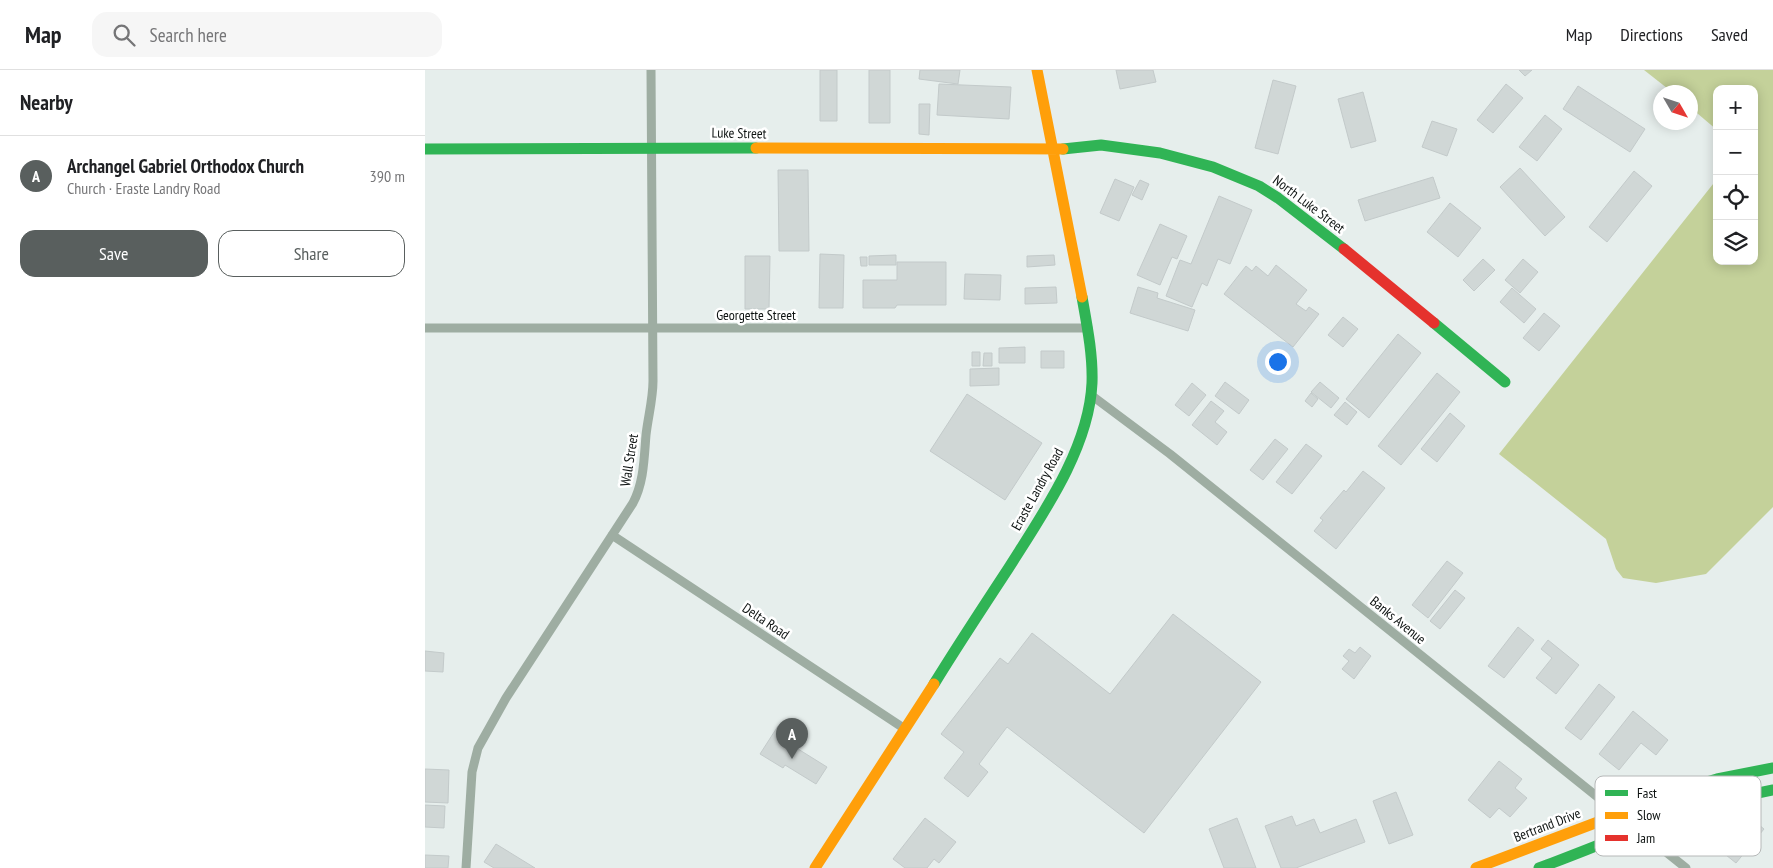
<!DOCTYPE html>
<html lang="en">
<head>
<meta charset="utf-8">
<style>
  body { margin:0; font-family:"PT Sans Narrow",sans-serif; background:#f6f6f6; color:#202124 }
  .controls { position:absolute; right:15px; top:15px; display:grid; overflow:hidden; border-radius:10px; box-shadow:0 2px 12px #0003 }
  .controls button { width:45px; height:45px; display:grid; place-items:center; padding:0; border:0; border-bottom:1px solid #e0e0e0; background:#fff; color:#202124; font:25px sans-serif }
  .compass { position:absolute; left:1228px; top:15px; width:45px; height:45px; border-radius:50%; background:#fff; box-shadow:0 2px 12px #0003; rotate:129deg }
  .you { position:absolute; left:852px; top:291px; width:18px; height:18px; margin:-12px; border:4px solid #fff; border-radius:50%; background:#1a73e8; box-shadow:0 0 0 8px #1a73e833 }
  .badge { display:grid; place-items:center; width:32px; height:32px; border-radius:50%; background:#595f5e; color:#fff; font-size:16px; font-weight:700 }
  .pin { position:absolute; translate:-50% -41px; filter:drop-shadow(0 1px 2px #0008) }
  .pin::after { content:''; position:absolute; top:26px; width:18px; height:15px; background:inherit; clip-path:polygon(0 0,100% 0,50% 100%) }
  .list { margin:0; padding:0; list-style:none }
  h2 { display:flex; justify-content:space-between; align-items:center; height:65px; margin:0; padding:0 20px; font-size:21px }
  h2 small { font-size:16px; font-weight:400; color:#757577 }
  .list li { display:grid; grid-template-columns:32px 1fr auto; gap:15px; align-items:center; box-sizing:border-box; height:80px; padding:0 20px; border-top:1px solid #e0e0e0 }
  .list b { display:block; font-size:19px; white-space:nowrap }
  .list p { margin:0; font-size:16px; white-space:nowrap; color:#757577 }
  .list em { font-size:16px; font-style:normal; color:#757577 }
  .actions { display:flex; gap:10px; padding:15px 20px }
  .actions a { flex:1; padding:11px 0; border:1px solid #595f5e; border-radius:15px; text-align:center; font-size:18px; color:#595f5e }
  .actions .main { background:#595f5e; color:#fff }
  .icon { flex:none; width:28px; height:28px; fill:none; stroke:currentColor; stroke-width:2; stroke-linecap:round; stroke-linejoin:round }
  .map { position:relative; flex:none; width:1348px; height:798px; overflow:hidden }
  header { display:flex; align-items:center; gap:30px; box-sizing:border-box; height:70px; padding:0 25px; background:#fff; border-bottom:1px solid #e0e0e0 }
  header strong { font-size:24px }
  nav { display:flex; gap:28px; margin-inline-start:auto; font-size:18px }
  .search { width:350px; height:45px; background:#f6f6f6; display:flex; align-items:center; gap:12px; box-sizing:border-box; padding:0 18px; border-radius:15px; color:#757577; font-size:19px }
  main { display:flex }
  aside { flex:1; background:#fff }
  .map>svg:first-child { display:block }
  .forest { fill:#c4d19a }
  .building { fill:#d0d7d6; stroke:#c3caca }
  .lines { fill:none; stroke-linecap:round; stroke-linejoin:round }
  .street { stroke:#9eada2; stroke-width:9 }
  .fast { stroke:#30b455; stroke-width:11 }
  .slow { stroke:#ff9f0a; stroke-width:11 }
  .jam { stroke:#e5322d; stroke-width:11 }
  .labels { text-anchor:middle; stroke-width:5; stroke-linejoin:round; paint-order:stroke }
  .street-label { font-size:14px; fill:#0d1211; stroke:#fff }
  .key { fill:#fff; stroke:#b6b8b8; stroke-width:1 }
  .key-label { font-size:14px; fill:#0d1211 }
</style>
</head>
<body>
<header>
<strong>Map</strong>
<div class="search"><svg class="icon" aria-label="search" viewBox="0 0 24 24"><circle cx="10" cy="10" r="6"/><path d="M15 15l6 6"/></svg>Search here</div>
<nav><a>Map</a><a>Directions</a><a>Saved</a></nav>
</header>
<main>
<aside>
<h2>Nearby<small></small></h2>
<ul class="list">
<li><span class="badge">A</span><div><b>Archangel Gabriel Orthodox Church</b><p>Church · Eraste Landry Road</p></div><em>390 m</em></li>
</ul>
<div class="actions"><a class="main">Save</a><a>Share</a></div>
</aside>
<div class="map">
<svg width="1348" height="798" viewBox="0 0 1348 798">
  <rect width="100%" height="100%" fill="#e6eeec"/>
  <path class="forest" d="M 1219,0 L 1348,0 L 1348,437 L 1281,504 L 1231,513 L 1198,508 L 1191,499 L 1181,469 L 1074,384 L 1292,109 L 1292,191 L 1329,191 L 1329,19 L 1292,19 L 1292,60 L 1266,38 L 1266,22 L 1247,22 Z"/>
  <path class="building" d="M 395,0 L 412,0 L 412,51 L 395,51 Z
    M 444,0 L 465,0 L 465,53 L 444,53 Z
    M 495,0 L 535,0 L 533,14 L 494,9 Z
    M 691,0 L 728,0 L 731,12 L 695,19 Z
    M 1094,0 L 1107,0 L 1100,6 Z
    M 848,10 L 871,16 L 853,84 L 830,78 Z
    M 514,14 L 586,17 L 584,49 L 512,45 Z
    M 1081,14 L 1098,28 L 1068,63 L 1052,50 Z
    M 1153,16 L 1220,59 L 1205,82 L 1138,39 Z
    M 938,22 L 951,71 L 926,78 L 913,29 Z
    M 494,34 L 505,34 L 504,65 L 494,64 Z
    M 1120,45 L 1137,59 L 1112,91 L 1094,77 Z
    M 1007,51 L 1032,59 L 1022,86 L 997,77 Z
    M 1095,98 L 1140,147 L 1120,166 L 1075,117 Z
    M 353,100 L 383,100 L 384,181 L 354,181 Z
    M 1209,101 L 1227,116 L 1182,172 L 1164,157 Z
    M 1008,107 L 1015,128 L 940,151 L 933,130 Z
    M 690,109 L 709,117 L 694,151 L 675,143 Z
    M 715,110 L 724,114 L 717,130 L 707,125 Z
    M 794,126 L 827,140 L 805,194 L 793,189 L 782,216 L 777,213 L 767,237 L 741,226 L 755,190 L 766,194 Z
    M 1025,133 L 1056,158 L 1033,187 L 1002,162 Z
    M 735,154 L 762,166 L 752,189 L 747,187 L 735,215 L 712,205 Z
    M 395,184 L 419,185 L 418,238 L 394,238 Z
    M 471,185 L 471,195 L 444,195 L 444,186 Z
    M 629,185 L 630,195 L 602,197 L 602,186 Z
    M 320,186 L 345,186 L 344,239 L 320,239 Z
    M 435,187 L 442,187 L 442,196 L 436,196 Z
    M 1058,189 L 1070,200 L 1049,221 L 1038,210 Z
    M 1098,189 L 1113,202 L 1095,223 L 1080,210 Z
    M 472,192 L 521,192 L 521,235 L 472,235 L 470,238 L 438,238 L 438,210 L 472,210 Z
    M 851,195 L 882,220 L 871,234 L 881,241 L 884,237 L 894,244 L 868,277 L 799,224 L 821,196 L 827,201 L 831,196 L 843,206 Z
    M 540,204 L 576,205 L 575,230 L 539,229 Z
    M 631,217 L 632,233 L 600,234 L 600,218 Z
    M 713,217 L 733,223 L 732,228 L 770,240 L 763,261 L 705,243 Z
    M 1087,218 L 1111,239 L 1099,253 L 1075,232 Z
    M 1119,243 L 1135,256 L 1114,281 L 1098,268 Z
    M 918,247 L 933,259 L 918,277 L 903,265 Z
    M 973,264 L 996,283 L 944,348 L 921,329 Z
    M 600,277 L 600,293 L 574,293 L 574,278 Z
    M 616,281 L 639,281 L 639,298 L 616,298 Z
    M 547,282 L 555,282 L 555,296 L 547,296 Z
    M 559,283 L 567,283 L 567,296 L 558,296 Z
    M 574,298 L 574,315 L 545,316 L 545,299 Z
    M 1012,303 L 1035,322 L 976,395 L 953,376 Z
    M 800,312 L 824,330 L 814,344 L 790,326 Z
    M 895,312 L 914,328 L 906,338 L 886,322 Z
    M 767,313 L 781,325 L 764,346 L 750,335 Z
    M 886,323 L 893,329 L 887,337 L 880,331 Z
    M 542,324 L 617,373 L 580,430 L 505,381 Z
    M 786,331 L 799,341 L 790,352 L 802,362 L 792,375 L 767,355 Z
    M 920,332 L 932,342 L 922,355 L 909,345 Z
    M 1025,343 L 1040,356 L 1012,392 L 996,379 Z
    M 850,369 L 863,379 L 838,410 L 825,400 Z
    M 881,374 L 897,386 L 867,424 L 851,412 Z
    M 938,401 L 960,418 L 911,479 L 889,461 L 898,450 L 895,448 L 919,420 L 921,422 Z
    M 1022,491 L 1038,503 L 1003,548 L 987,535 Z
    M 1030,520 L 1040,528 L 1015,559 L 1005,551 Z
    M 748,544 L 836,612 L 719,763 L 582,657 L 554,694 L 563,702 L 543,727 L 519,708 L 539,682 L 516,664 L 575,588 L 583,594 L 607,563 L 685,624 Z
    M 1093,557 L 1109,570 L 1079,608 L 1063,596 Z
    M 1123,570 L 1154,595 L 1131,624 L 1111,608 L 1127,588 L 1116,579 Z
    M 935,577 L 946,586 L 929,609 L 917,599 L 924,591 L 918,586 L 924,579 L 930,583 Z
    M 0,581 L 19,583 L 18,602 L 0,601 Z
    M 1174,614 L 1190,627 L 1156,670 L 1140,658 Z
    M 1208,641 L 1243,670 L 1231,685 L 1216,673 L 1194,700 L 1174,684 Z
    M 353,656 L 370,667 L 365,674 L 402,697 L 391,714 L 360,695 L 358,698 L 335,684 Z
    M 1074,691 L 1097,709 L 1090,718 L 1102,728 L 1085,747 L 1074,738 L 1065,748 L 1043,730 Z
    M 0,699 L 24,700 L 23,733 L 0,732 Z
    M 971,722 L 988,765 L 964,774 L 948,731 Z
    M 0,735 L 20,736 L 19,758 L 0,757 Z
    M 1318,742 L 1339,759 L 1311,793 L 1296,781 L 1307,767 L 1299,760 L 1311,744 Z
    M 867,746 L 871,756 L 889,749 L 895,763 L 931,749 L 940,772 L 871,798 L 856,798 L 840,756 Z
    M 500,748 L 531,772 L 514,793 L 509,789 L 502,798 L 480,798 L 468,789 Z
    M 812,748 L 831,798 L 799,798 L 784,759 Z
    M 71,774 L 110,798 L 69,798 L 59,792 Z
    M 0,785 L 24,786 L 23,798 L 0,798 Z"/>
  <g class="lines">
    <path class="street" d="M 0,258 L 663,258
      M 666,325 L 745,384 L 1261,798
      M 187,465 L 480,659
      M 41,798 L 47,702 L 53,678 L 81,628 L 208,433 C 219,412 219,389 221,365 C 223,347 228,329 228,311 L 226,0"/>
    <path class="fast" d="M 0,79 L 331,78
      M 638,79 L 676,75 L 735,83 L 788,97 L 834,116 L 853,128 L 919,179
      M 1009,253 L 1080,312
      M 509,614 C 533,575 558,537 583,499 C 617,445 664,379 667,313 C 668,285 662,255 657,227
      M 1268,716 L 1292,709 L 1348,698
      M 1114,798 C 1191,769 1267,735 1348,720"/>
    <path class="slow" d="M 612,0 L 657,227
      M 331,78 L 638,79
      M 390,798 L 509,614
      M 1051,798 L 1268,716"/>
    <path class="jam" d="M 919,179 L 1009,253"/>
  </g>
  <g class="labels">
    <g class="street-label">
      <text transform="translate(314 63) rotate(1)" y="5">Luke Street</text>
      <text transform="translate(884 134) rotate(37)" y="5">North Luke Street</text>
      <text x="331" y="250">Georgette Street</text>
      <text transform="translate(204 390) rotate(-81)" y="5">Wall Street</text>
      <text transform="translate(612 419) rotate(-61)" y="5">Eraste Landry Road</text>
      <text transform="translate(973 550) rotate(39)" y="5">Banks Avenue</text>
      <text transform="translate(341 551) rotate(34)" y="5">Delta Road</text>
      <text transform="translate(1122 755) rotate(-21)" y="5">Bertrand Drive</text>
    </g>
  </g>
  <rect x="1170" y="706" width="166" height="80" rx="8" class="key"/>
  <rect x="1180" y="720" width="23" height="6" fill="#30b455"/>
  <rect x="1180" y="742" width="23" height="7" fill="#ff9f0a"/>
  <rect x="1180" y="765" width="23" height="6" fill="#e5322d"/>
  <g class="key-label">
    <text x="1212" y="728">Fast</text>
    <text x="1212" y="750">Slow</text>
    <text x="1212" y="773">Jam</text>
  </g>
</svg>
<div class="controls">
<button>+</button>
<button>−</button>
<button><svg class="icon" aria-label="locate" viewBox="0 0 24 24"><circle cx="12" cy="12" r="6"/><path d="M12 2v4M12 18v4M2 12h4M18 12h4"/></svg></button>
<button><svg class="icon" aria-label="layers" viewBox="0 0 24 24"><path d="M12 4l9 5-9 5-9-5zM3 14l9 5 9-5"/></svg></button>
</div>
<svg class="compass" viewBox="-18 -18 36 36"><path d="M0-13l5 13h-10z" fill="#e53935"/><path d="M0 13l5-13h-10z" fill="#757577"/></svg>
<div class="you"></div>
<div class="pin badge" style="left:367px;top:689px">A</div>
</div>
</main>
</body>
</html>
